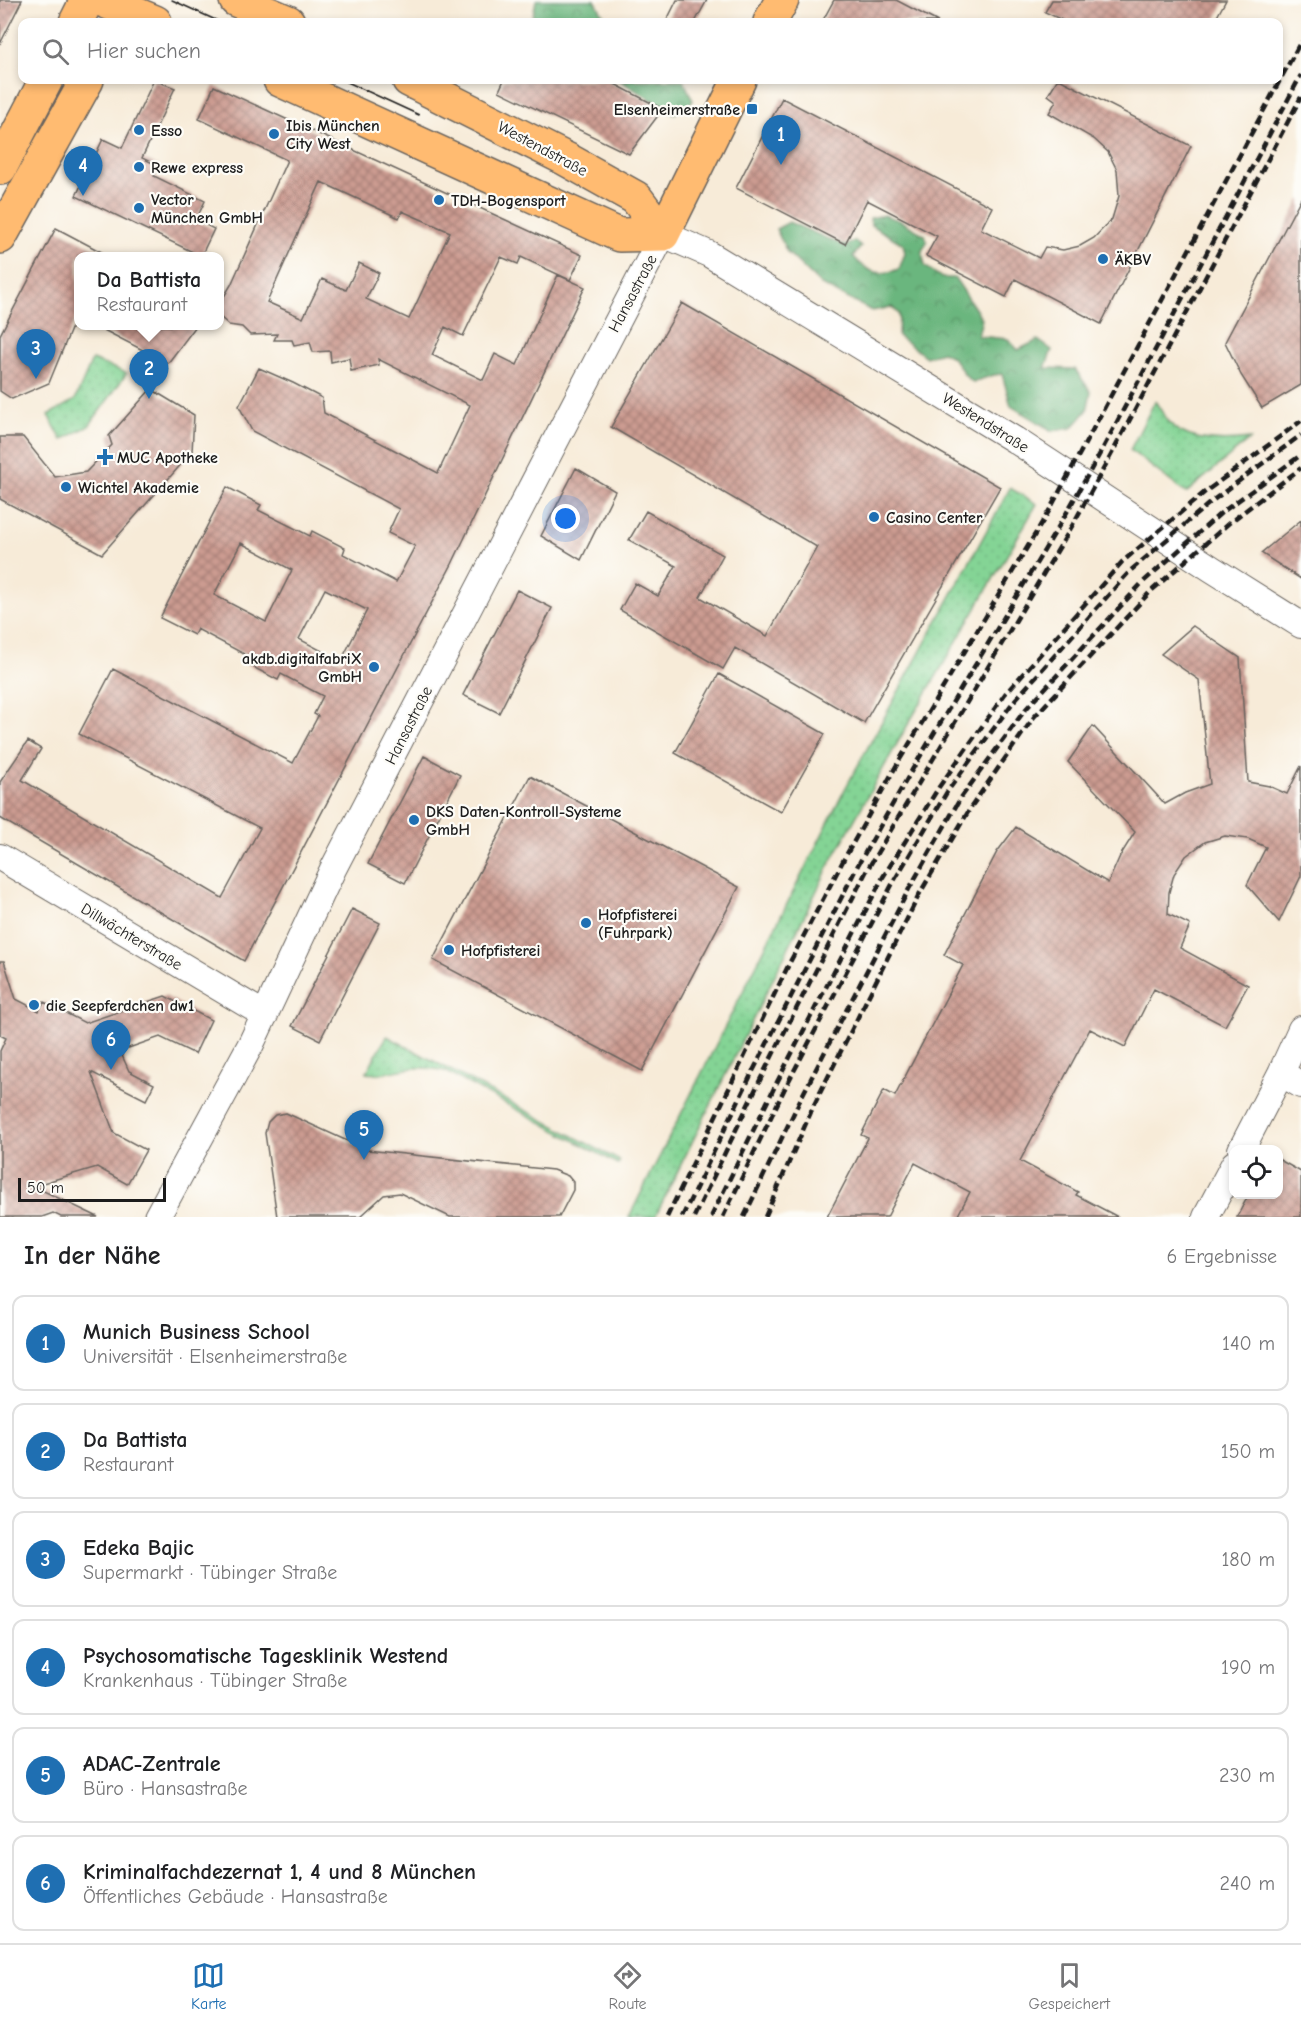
<!DOCTYPE html>
<html lang="de">
<head>
<meta charset="utf-8">
<style>
  body { margin:0; font-family:"Comic Neue",sans-serif; background:#f2f2f2; color:#202124 }
  .controls { position:absolute; right:18px; bottom:18px; display:grid; overflow:hidden; border-radius:12px; box-shadow:0 3px 9px #0003 }
  .controls button { width:54px; height:54px; display:grid; place-items:center; padding:0; border:0; border-bottom:2px solid #e0e0e0; background:#fff; color:#202124; font:30px sans-serif }
  .scale { position:absolute; left:18px; bottom:15px; width:148px; box-sizing:border-box; padding-left:6px; border:3px solid #1c1c1c; border-top:0; font-size:16px; line-height:21px; white-space:nowrap; color:#1c1c1c; -webkit-text-stroke:4px #fdfcf7; paint-order:stroke }
  .you { position:absolute; left:566px; top:519px; width:21px; height:21px; margin:-15px; border:4px solid #fff; border-radius:50%; background:#1a73e8; box-shadow:0 0 0 9px #1a73e833 }
  .badge { display:grid; place-items:center; width:39px; height:39px; border-radius:50%; background:#1f6fb2; color:#fff; font-size:20px; font-weight:700 }
  .pin { position:absolute; translate:-50% -50px; filter:drop-shadow(0 2px 3px #0008) }
  .pin::after { content:''; position:absolute; top:32px; width:21px; height:18px; background:inherit; clip-path:polygon(0 0,100% 0,50% 100%) }
  .popup { position:absolute; left:74px; top:252px; width:150px; height:78px; box-sizing:border-box; display:grid; place-content:center; border-radius:12px; background:#fff; filter:drop-shadow(0 2px 4px #0005); font-size:20px; white-space:nowrap; color:#757577 }
  .popup b { font-size:22px; color:#202124 }
  .popup::after { content:''; position:absolute; left:50%; top:100%; margin-left:-12px; border:12px solid transparent; border-top-color:#fff }
  .list { margin:0; padding:0; list-style:none }
  h2 { display:flex; justify-content:space-between; align-items:center; height:78px; margin:0; padding:0 24px; font-size:26px }
  h2 small { font-size:20px; font-weight:400; color:#757577 }
  .list li { display:grid; grid-template-columns:39px 1fr auto; gap:18px; align-items:center; box-sizing:border-box; height:96px; margin:0 12px 12px; padding:0 12px; border:2px solid #e0e0e0; border-radius:12px }
  .list b { display:block; font-size:22px; white-space:nowrap }
  .list p { margin:0; font-size:20px; white-space:nowrap; color:#757577 }
  .list em { font-size:20px; font-style:normal; color:#757577 }
  .icon { flex:none; width:33px; height:33px; fill:none; stroke:currentColor; stroke-width:2; stroke-linecap:round; stroke-linejoin:round }
  .map { position:relative; flex:none; width:1301px; height:1217px; overflow:hidden }
  .search { position:absolute; background:#fff; box-shadow:0 3px 9px #0003; left:18px; right:18px; top:18px; height:66px; display:flex; align-items:center; gap:15px; box-sizing:border-box; padding:0 21px; border-radius:12px; color:#757577; font-size:22px }
  .sheet { height:726px; background:#fff }
  nav { display:flex; justify-content:space-around; align-items:center; box-sizing:border-box; height:84px; border-top:2px solid #e0e0e0; background:#fff; font-size:16px; color:#757577 }
  nav a { display:grid; justify-items:center; gap:3px }
  nav .on { color:#1f6fb2 }
  .map>svg:first-child { display:block }
  .green { fill:url(#green-dots); stroke:#507858; stroke-width:1.5 }
  .forest { fill:url(#forest-crowns); stroke:#44694d; stroke-width:1.5 }
  .building { fill:url(#building-cross-hatch); fill-rule:evenodd }
  .lines { fill:none; stroke-linecap:round; stroke-linejoin:round }
  .minor-casing { stroke:#69645e; stroke-width:28 }
  .major-casing { stroke:#69645e; stroke-width:36 }
  .minor { stroke:#fff; stroke-width:26 }
  .major { stroke:#ffbb71; stroke-width:33 }
  .tram { stroke:#1c1c1c; stroke-width:1.5 }
  .rail { stroke:#1c1c1c; stroke-width:4.5; stroke-dasharray:9 4.5; stroke-linecap:butt }
  .poi-dot { fill:#1f6fb2; stroke:#fdfcf7; stroke-width:2 }
  .labels { text-anchor:middle; stroke-width:4.5; stroke-linejoin:round; paint-order:stroke }
  .poi-label { font-size:16px; font-weight:bold; fill:#1c1c1c; stroke:#fdfcf7; text-anchor:start }
  .street-label { font-size:16px; fill:#1c1c1c; stroke:#fdfcf7 }
</style>
</head>
<body>
<div class="map">
<svg width="1301" height="1217" viewBox="0 0 1301 1217">
  <defs>
    <pattern id="green-dots" width="8" height="8" patternUnits="userSpaceOnUse" patternTransform="scale(1.5)"><rect width="8" height="8" fill="#84d495"/><path d="M2 2h.1M6 6h.1" fill="none" stroke="#71b580" stroke-width="1.8" stroke-linecap="round"/></pattern>
    <pattern id="forest-crowns" width="20" height="18" patternUnits="userSpaceOnUse" patternTransform="scale(1.5)"><rect width="20" height="18" fill="#6bb67e"/><path d="M2 6a3 3 0 1 1 6 0M12 15a3 3 0 1 1 6 0" fill="none" stroke="#579366"/></pattern>
    <pattern id="building-cross-hatch" width="8" height="8" patternUnits="userSpaceOnUse" patternTransform="scale(1.5)"><rect width="8" height="8" fill="#cc9b91"/><path d="M0 0l8 8M0 8l8-8" fill="none" stroke="#a57e76"/></pattern>
  </defs>
  <rect width="100%" height="100%" fill="#fdfcf7"/>
  <filter id="ink" filterUnits="userSpaceOnUse"><feTurbulence type="fractalNoise" baseFrequency=".0167" numOctaves="2"/><feDisplacementMap in="SourceGraphic" scale="12" xChannelSelector="R" yChannelSelector="G"/><feConvolveMatrix kernelMatrix="1 2 1 2 8 2 1 2 1" color-interpolation-filters="sRGB"/></filter>
  <filter id="wash" filterUnits="userSpaceOnUse"><feTurbulence type="fractalNoise" baseFrequency=".008" numOctaves="4" result="noise"/><feDisplacementMap in="SourceGraphic" scale="24" xChannelSelector="R" yChannelSelector="G"/><feGaussianBlur stdDeviation="1.35" result="paint"/><feColorMatrix in="noise" values="0 0 0 0 0 0 0 0 0 0 0 0 0 0 0 0 0 1.4 0 .05"/><feComposite in="paint" operator="in"/></filter>
  <g filter="url(#wash)">
    <rect width="100%" height="100%" fill="#f7ebd8"/>
    <path class="green" d="M 92,360 L 127,373 L 89,426 L 62,440 L 48,415 L 75,400 Z
      M 1155,401 C 1161,411 1170,426 1179,431 C 1200,443 1227,442 1250,439 L 1186,493 L 1130,450 Z
      M 1010,488 L 1037,504 L 903,733 L 831,862 L 655,1217 L 629,1217 L 845,789 Z
      M 387,1036 L 620,1161 L 618,1164 L 445,1071 C 435,1069 426,1067 415,1068 C 398,1069 383,1076 366,1073 Z"/>
    <path class="forest" d="M 536,0 L 595,0 L 607,22 L 536,22 L 532,21 Z
      M 619,80 L 681,80 L 684,81 L 693,101 L 674,114 Z
      M 884,215 L 901,221 L 925,235 L 927,242 L 922,251 L 925,266 L 942,278 L 955,278 L 982,319 L 978,336 L 1008,339 L 1018,350 L 1038,340 L 1052,350 L 1045,368 L 1075,369 L 1091,392 L 1087,411 L 1072,428 L 1052,431 L 1011,406 L 1002,374 L 994,375 L 973,382 C 958,374 963,360 942,352 L 926,357 L 898,336 L 899,314 L 892,307 L 872,311 L 821,285 L 787,252 L 776,229 L 789,222 L 845,246 L 855,241 L 861,247 L 853,256 C 867,272 878,277 899,269 L 905,253 L 903,244 L 871,225 L 870,218 Z"/>
    <g id="blocks">
      <path class="building" d="M 0,0 L 22,0 L 0,44 Z
        M 677,0 L 707,0 L 695,22 L 666,22 Z
        M 834,0 L 896,0 L 938,22 L 822,22 Z
        M 1052,0 L 1226,0 L 1214,22 L 1066,22 L 1045,12 Z
        M 154,80 L 175,88 L 142,158 L 159,166 L 154,176 L 205,201 L 196,220 L 214,229 L 201,256 L 76,196 L 103,139 L 122,148 Z
        M 504,80 L 607,80 L 663,109 L 629,154 L 499,91 Z
        M 1057,80 L 1061,80 L 1191,146 L 1101,324 L 1015,279 L 1006,297 L 926,256 L 937,236 L 867,200 L 845,244 L 736,188 L 782,98 L 992,207 L 981,229 L 1039,258 L 1045,247 L 1063,250 L 1080,246 L 1094,238 L 1112,219 L 1119,196 L 1117,170 L 1108,152 L 1094,139 L 1049,113 L 1056,101 L 1048,95 Z
        M 214,86 L 582,255 L 570,280 L 521,257 L 518,264 L 501,257 L 463,336 L 445,327 L 432,355 L 483,380 L 495,354 L 517,365 L 558,275 L 585,287 L 452,564 L 244,961 L 0,818 L 0,782 L 28,741 L 41,749 L 22,780 L 222,898 L 260,828 L 79,734 L 113,669 L 293,763 L 318,716 L 314,714 L 323,696 L 281,674 L 278,680 L 245,663 L 248,656 L 197,629 L 194,635 L 160,618 L 227,487 L 261,505 L 258,510 L 310,536 L 312,531 L 345,548 L 343,554 L 396,582 L 415,546 L 388,533 L 399,509 L 252,431 L 239,406 L 259,368 L 293,383 L 322,398 L 324,413 L 438,473 L 470,405 L 378,359 L 379,365 L 351,371 L 349,358 L 331,362 L 330,351 L 313,352 L 310,342 L 294,345 L 292,340 L 274,340 L 277,334 L 250,335 L 242,327 L 229,325 L 219,316 L 219,305 L 231,285 L 287,160 L 199,119 ZM 321,182 L 399,218 L 402,211 L 450,232 L 409,319 L 366,299 L 379,273 L 359,263 L 346,290 L 322,279 L 303,318 L 267,302 ZM 241,543 L 292,570 L 266,622 L 214,595 ZM 325,589 L 367,610 L 341,661 L 299,639 Z
        M 1301,198 L 1301,385 L 1262,408 L 1241,375 L 1225,342 Z
        M 56,228 L 109,256 L 78,256 L 78,312 L 49,383 L 12,399 L 0,391 L 0,335 Z
        M 682,303 L 1000,487 L 864,723 L 735,648 L 723,669 L 620,610 L 635,583 L 658,596 L 676,566 L 629,540 L 646,511 L 723,555 L 700,597 L 767,636 L 817,547 L 611,427 Z
        M 96,326 L 196,326 L 168,363 Z
        M 151,389 L 194,415 L 192,452 L 102,554 L 0,499 L 0,437 L 23,437 L 55,477 L 86,472 L 112,445 L 109,436 Z
        M 576,468 L 615,491 L 581,560 L 541,536 Z
        M 1301,520 L 1301,579 L 1261,553 Z
        M 517,590 L 552,608 L 499,713 L 463,695 Z
        M 1193,626 L 1240,658 L 1248,782 L 1269,786 L 1287,794 L 1301,766 L 1301,876 L 1279,922 L 1247,885 L 1266,847 L 1248,839 L 1225,836 L 1205,842 L 1186,856 L 1174,874 L 1169,892 L 1168,914 L 1190,925 L 1180,948 L 1248,985 L 1225,1026 L 1154,989 L 1125,1047 L 1090,1029 L 1020,1161 L 1078,1192 L 1076,1195 L 1118,1217 L 957,1217 L 970,1192 L 915,1163 L 887,1217 L 827,1217 L 868,1138 L 861,1135 L 884,1090 L 895,1096 L 963,965 L 944,955 L 997,852 L 1016,827 L 1108,883 L 1120,856 L 1135,832 L 1068,762 L 1093,726 L 1165,804 L 1185,793 L 1210,784 L 1199,680 L 1161,654 Z
        M 719,674 L 825,734 L 781,812 L 675,753 Z
        M 424,756 L 460,775 L 405,883 L 368,864 Z
        M 530,776 L 739,887 L 642,1071 L 433,960 Z
        M 352,909 L 380,923 L 320,1040 L 292,1026 Z
        M 0,961 L 4,961 L 16,999 L 39,1011 L 44,1002 L 85,1023 L 165,996 L 211,1020 L 195,1054 L 160,1037 L 120,1051 L 129,1071 L 154,1084 L 146,1100 L 91,1072 L 114,1133 L 146,1150 L 127,1184 L 97,1167 L 33,1186 L 98,1217 L 61,1217 L 53,1213 L 42,1217 L 0,1217 L 0,1051 L 6,1038 L 0,1035 Z
        M 286,1113 L 367,1150 L 553,1170 L 568,1176 L 573,1182 L 573,1190 L 559,1217 L 450,1217 L 400,1193 L 384,1195 L 360,1217 L 277,1217 L 265,1133 L 268,1122 L 275,1115 Z
        M 1278,1159 L 1301,1172 L 1301,1217 L 1237,1217 L 1249,1194 L 1278,1194 Z"/>
    </g>
  </g>
  <g filter="url(#ink)">
    <use href="#blocks" fill-opacity="0" stroke="#69645e" stroke-width="1.5"/>
    <g class="lines">
      <defs>
        <path id="minor" d="M 0,857 L 265,1015
          M 1281,1073 L 1301,1085
          M 1241,1150 L 1281,1073 L 1301,1029
          M 157,1217 L 251,1044 L 333,869 L 663,234 L 709,254 L 1015,440 L 1212,569 L 1301,625
          M 1206,1217 L 1234,1164"/>
        <path id="major" d="M 102,0 L 155,22
          M 236,0 L 288,22
          M 76,22 L 87,0
          M 770,22 L 782,0
          M 280,80 L 619,235 L 663,234
          M 409,80 L 566,159 L 636,198 L 663,234
          M 0,168 L 46,80
          M 663,234 L 739,80
          M 0,237 L 87,80"/>
      </defs>
      <use href="#minor" class="minor-casing"/>
      <use href="#major" class="major-casing"/>
      <use href="#minor" class="minor"/>
      <use href="#major" class="major"/>
      <path class="tram" d="M 172,0 L 220,22
        M 343,80 L 419,115"/>
      <path class="rail" d="M 667,1217 L 790,962 L 844,859 L 899,761 L 1049,511 L 1301,41
        M 682,1217 L 752,1073 L 858,865 L 912,770 L 1063,519 L 1102,450 L 1301,75
        M 694,1217 L 761,1078 L 867,870 L 1072,526 L 1110,457 L 1301,97
        M 711,1217 L 775,1086 L 883,877 L 939,787 L 1005,694 L 1122,562 L 1205,492 L 1301,421
        M 723,1217 L 784,1090 L 894,881 L 947,792 L 1014,701 L 1130,571 L 1212,501 L 1301,435
        M 744,1217 L 801,1098 L 909,889 L 960,799 L 1025,710 L 1142,583 L 1221,513 L 1301,455
        M 765,1217 L 814,1105 L 920,893 L 971,807 L 1034,717 L 1150,592 L 1229,523 L 1301,468"/>
    </g>
  </g>
  <g class="poi-dot">
    <rect x="746" y="103" width="12" height="12" rx="3"/>
    <circle cx="139" cy="130" r="6"/>
    <circle cx="274" cy="134" r="6"/>
    <circle cx="139" cy="167" r="6"/>
    <circle cx="439" cy="200" r="6"/>
    <circle cx="139" cy="208" r="6"/>
    <circle cx="1103" cy="259" r="6"/>
    <path d="M102 448h6v6h6v6h-6v6h-6v-6h-6v-6h6z"/>
    <circle cx="66" cy="487" r="6"/>
    <circle cx="874" cy="517" r="6"/>
    <circle cx="374" cy="667" r="6"/>
    <circle cx="414" cy="820" r="6"/>
    <circle cx="586" cy="923" r="6"/>
    <circle cx="449" cy="950" r="6"/>
    <circle cx="34" cy="1005" r="6"/>
  </g>
  <g class="labels">
    <g class="poi-label">
      <text x="740" y="115" text-anchor="end">Elsenheimerstraße</text>
      <text x="286" y="131">Ibis München<tspan x="286" dy="18">City West</tspan></text>
      <text x="151" y="136">Esso</text>
      <text x="151" y="173">Rewe express</text>
      <text x="151" y="205">Vector<tspan x="151" dy="18">München GmbH</tspan></text>
      <text x="451" y="206">TDH-Bogensport</text>
      <text x="1115" y="265">ÄKBV</text>
      <text x="117" y="463">MUC Apotheke</text>
      <text x="78" y="493">Wichtel Akademie</text>
      <text x="886" y="523">Casino Center</text>
      <text x="362" y="664" text-anchor="end">akdb.digitalfabriX<tspan x="362" dy="18">GmbH</tspan></text>
      <text x="426" y="817">DKS Daten-Kontroll-Systeme<tspan x="426" dy="18">GmbH</tspan></text>
      <text x="598" y="920">Hofpfisterei<tspan x="598" dy="18">(Fuhrpark)</tspan></text>
      <text x="461" y="956">Hofpfisterei</text>
      <text x="46" y="1011">die Seepferdchen dw1</text>
    </g>
    <g class="street-label">
      <text transform="translate(543 148) rotate(28)" y="6">Westendstraße</text>
      <text transform="translate(632 293) rotate(-62)" y="6">Hansastraße</text>
      <text transform="translate(986 422) rotate(32)" y="6">Westendstraße</text>
      <text transform="translate(408 725) rotate(-63)" y="6">Hansastraße</text>
      <text transform="translate(132 936) rotate(31)" y="6">Dillwächterstraße</text>
    </g>
  </g>
</svg>
<div class="controls">
<button><svg class="icon" aria-label="locate" viewBox="0 0 24 24"><circle cx="12" cy="12" r="6"/><path d="M12 2v4M12 18v4M2 12h4M18 12h4"/></svg></button>
</div>
<div class="scale">50 m</div>
<div class="you"></div>
<div class="pin badge" style="left:781px;top:165px">1</div>
<div class="pin badge" style="left:149px;top:399px">2</div>
<div class="popup"><b>Da Battista</b>Restaurant</div>
<div class="pin badge" style="left:36px;top:379px">3</div>
<div class="pin badge" style="left:83px;top:196px">4</div>
<div class="pin badge" style="left:364px;top:1160px">5</div>
<div class="pin badge" style="left:111px;top:1070px">6</div>
<div class="search"><svg class="icon" aria-label="search" viewBox="0 0 24 24"><circle cx="10" cy="10" r="6"/><path d="M15 15l6 6"/></svg>Hier suchen</div>
</div>
<section class="sheet">
<h2>In der Nähe<small>6 Ergebnisse</small></h2>
<ul class="list">
<li><span class="badge">1</span><div><b>Munich Business School</b><p>Universität · Elsenheimerstraße</p></div><em>140 m</em></li>
<li><span class="badge">2</span><div><b>Da Battista</b><p>Restaurant</p></div><em>150 m</em></li>
<li><span class="badge">3</span><div><b>Edeka Bajic</b><p>Supermarkt · Tübinger Straße</p></div><em>180 m</em></li>
<li><span class="badge">4</span><div><b>Psychosomatische Tagesklinik Westend</b><p>Krankenhaus · Tübinger Straße</p></div><em>190 m</em></li>
<li><span class="badge">5</span><div><b>ADAC-Zentrale</b><p>Büro · Hansastraße</p></div><em>230 m</em></li>
<li><span class="badge">6</span><div><b>Kriminalfachdezernat 1, 4 und 8 München</b><p>Öffentliches Gebäude · Hansastraße</p></div><em>240 m</em></li>
</ul>
</section>
<nav>
<a class="on"><svg class="icon" aria-label="map" viewBox="0 0 24 24"><path d="M3 6l6-2 6 2 6-2v14l-6 2-6-2-6 2zM9 4v14M15 6v14"/></svg>Karte</a>
<a><svg class="icon" aria-label="directions" viewBox="0 0 24 24"><path d="M12 3l9 9-9 9-9-9zM9 14v-3h6M13 9l2 2-2 2"/></svg>Route</a>
<a><svg class="icon" aria-label="saved" viewBox="0 0 24 24"><path d="M7 4h10v16l-5-4-5 4z"/></svg>Gespeichert</a>
</nav>
</body>
</html>
